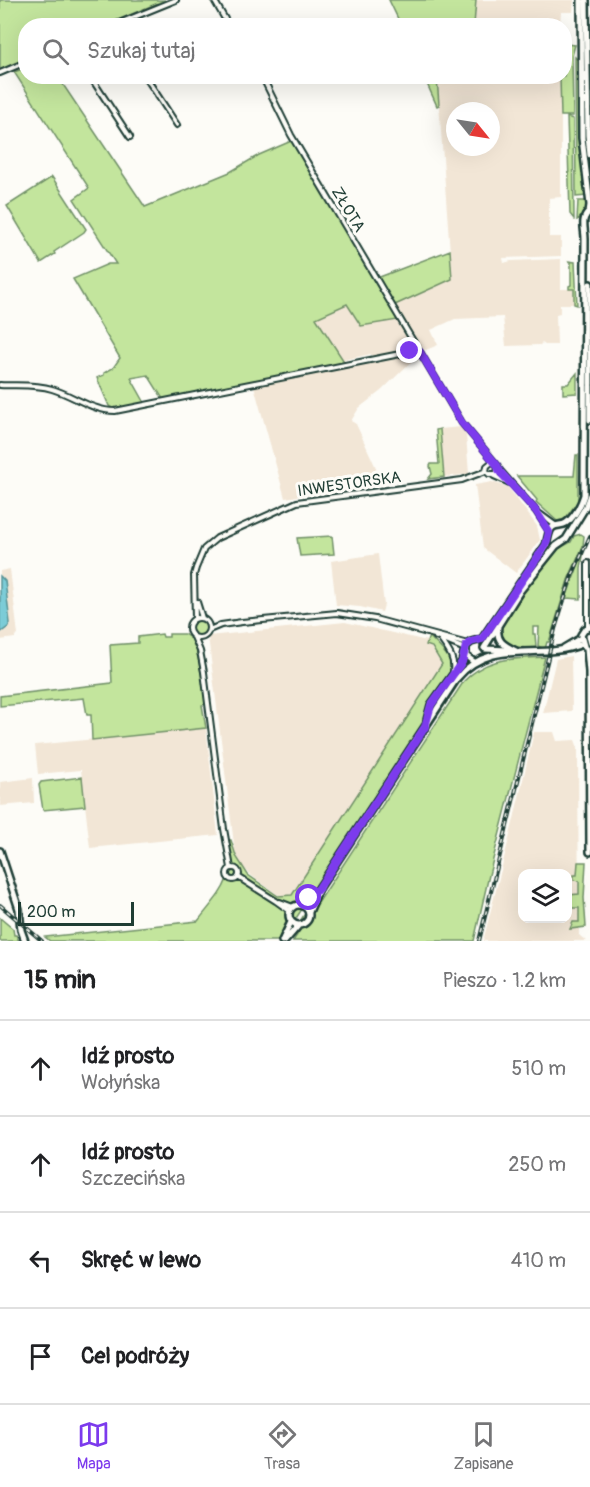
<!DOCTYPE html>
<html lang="pl">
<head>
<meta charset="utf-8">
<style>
  body { margin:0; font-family:Pangolin,sans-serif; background:#f2f2f2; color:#202124 }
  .controls { position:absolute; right:18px; bottom:18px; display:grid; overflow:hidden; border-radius:12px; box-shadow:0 6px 24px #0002 }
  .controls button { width:54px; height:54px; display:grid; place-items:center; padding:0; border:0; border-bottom:2px solid #e0e0e0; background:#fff; color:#202124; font:30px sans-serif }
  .compass { position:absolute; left:446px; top:102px; width:54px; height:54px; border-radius:50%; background:#fff; box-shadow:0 6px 24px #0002; rotate:120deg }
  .scale { position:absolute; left:18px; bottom:15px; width:116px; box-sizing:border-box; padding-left:6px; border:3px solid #1f3d34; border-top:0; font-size:16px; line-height:21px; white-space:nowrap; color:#1f3d34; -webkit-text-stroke:4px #fdfcf7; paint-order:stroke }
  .stop { position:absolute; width:18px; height:18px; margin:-14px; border:4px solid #7c3aed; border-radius:50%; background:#fff }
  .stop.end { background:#7c3aed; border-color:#fff; box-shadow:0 2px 6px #0008 }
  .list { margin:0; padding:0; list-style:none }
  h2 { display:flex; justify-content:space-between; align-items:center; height:78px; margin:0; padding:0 24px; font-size:26px }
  h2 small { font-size:20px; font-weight:400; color:#757577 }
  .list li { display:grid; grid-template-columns:39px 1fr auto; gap:18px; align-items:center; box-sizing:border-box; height:96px; padding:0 24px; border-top:2px solid #e0e0e0 }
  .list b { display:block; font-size:22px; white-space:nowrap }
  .list p { margin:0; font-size:20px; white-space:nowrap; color:#757577 }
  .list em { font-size:20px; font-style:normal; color:#757577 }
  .icon { flex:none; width:33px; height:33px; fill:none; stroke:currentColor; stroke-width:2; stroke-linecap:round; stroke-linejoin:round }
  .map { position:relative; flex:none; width:590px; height:941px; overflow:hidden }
  .search { position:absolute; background:#fff; box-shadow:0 6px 24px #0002; left:18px; right:18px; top:18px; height:66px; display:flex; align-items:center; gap:15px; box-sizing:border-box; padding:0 21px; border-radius:24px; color:#757577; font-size:22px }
  .sheet { height:462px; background:#fff }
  nav { display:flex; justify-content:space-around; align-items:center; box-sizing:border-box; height:84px; border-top:2px solid #e0e0e0; background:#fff; font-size:16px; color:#757577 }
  nav a { display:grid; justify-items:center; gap:3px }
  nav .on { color:#7c3aed }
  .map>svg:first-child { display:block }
  .built { fill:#f2e6d6; fill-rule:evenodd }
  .green { fill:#c3e59d; stroke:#719168; stroke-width:1.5 }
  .water { fill:#7cccd7; stroke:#579396; stroke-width:1.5 }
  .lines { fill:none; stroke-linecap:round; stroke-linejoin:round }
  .street-casing { stroke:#1f3d34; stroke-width:8 }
  .secondary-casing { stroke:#1f3d34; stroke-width:10 }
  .street { stroke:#fdfcf7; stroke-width:4 }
  .secondary { stroke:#fdfcf7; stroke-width:5 }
  .rail-casing { stroke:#1f3d34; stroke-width:4 }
  .rail { stroke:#fdfcf7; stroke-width:1.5; stroke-dasharray:4.5; stroke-linecap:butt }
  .route { stroke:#7c3aed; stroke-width:8 }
  .labels { text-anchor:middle; stroke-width:6; stroke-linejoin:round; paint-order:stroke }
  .street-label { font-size:16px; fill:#1f3d34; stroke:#fdfcf7 }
</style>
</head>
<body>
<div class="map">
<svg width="590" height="941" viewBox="0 0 590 941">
  <rect width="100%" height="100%" fill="#fdfcf7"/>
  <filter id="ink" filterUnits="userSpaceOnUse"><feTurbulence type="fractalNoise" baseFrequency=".0167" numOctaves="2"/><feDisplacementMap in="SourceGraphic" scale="12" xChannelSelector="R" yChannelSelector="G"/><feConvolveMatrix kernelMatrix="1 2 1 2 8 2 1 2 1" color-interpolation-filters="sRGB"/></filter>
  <g filter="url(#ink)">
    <path class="built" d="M 476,0 L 574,0 L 573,12 L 561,12 L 560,25 L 474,26 Z
      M 437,77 L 561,77 L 561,197 L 549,198 L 549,237 L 561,237 L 561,256 L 503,258 L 504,263 L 511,261 L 561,259 L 561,289 L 574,289 L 574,304 L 560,304 L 560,313 L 556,314 L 557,345 L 545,345 L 542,343 L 540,345 L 506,346 L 503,317 L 455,319 L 431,330 L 438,345 L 426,350 L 422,348 L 395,305 L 452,279 ZM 455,111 L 491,111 L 491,147 L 455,147 Z
      M 347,304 L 361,326 L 398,320 L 414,347 L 413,349 L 373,357 L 371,354 L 343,360 L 316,318 Z
      M 410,354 L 412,361 L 381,391 L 359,408 L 351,421 L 356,424 L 383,483 L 285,498 L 254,386 Z
      M 461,427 L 466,435 L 469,474 L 444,477 L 440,429 Z
      M 492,482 L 508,487 L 537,526 L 540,540 L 516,573 L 483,548 L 475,485 Z
      M 378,554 L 384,605 L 382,612 L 360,607 L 336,605 L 331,561 Z
      M 10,569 L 18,635 L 15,636 L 15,638 L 0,640 L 0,571 Z
      M 345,622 L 427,641 L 442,664 L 292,895 L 278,895 L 252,876 L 242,866 L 235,852 L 208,636 Z
      M 571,656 L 572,711 L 543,713 L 556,659 Z
      M 206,728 L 218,835 L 90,848 L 81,770 L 38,774 L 35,745 Z
      M 534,732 L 554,732 L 557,741 L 575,740 L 578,748 L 579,935 L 586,941 L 483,941 L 514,819 ZM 522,874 L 568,874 L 568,918 L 522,918 Z
      M 33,778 L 34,803 L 0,806 L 0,782 Z"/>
    <path class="green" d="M 0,0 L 165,0 L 106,25 L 26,26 L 25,60 L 0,71 Z
      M 389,0 L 476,0 L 474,25 L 401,25 Z
      M 565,44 L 575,45 L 572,56 L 573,116 L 561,116 L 560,77 L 564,76 Z
      M 575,57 L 580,62 L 581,149 L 587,196 L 576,197 Z
      M 25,68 L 26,76 L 58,77 L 145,207 L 230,172 L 259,155 L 296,139 L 377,278 L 450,250 L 452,279 L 395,305 L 392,308 L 398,320 L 361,326 L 347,304 L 316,318 L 345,363 L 163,399 L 148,375 L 131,378 L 145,403 L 114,409 L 109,406 L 97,378 L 104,375 L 104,373 L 113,368 L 120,358 L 73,279 L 108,264 L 116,264 L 74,199 L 89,188 L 14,72 Z
      M 424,77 L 437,77 L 439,105 L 437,106 Z
      M 567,117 L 573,119 L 574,219 L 570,214 Z
      M 52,177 L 86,229 L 84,232 L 54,252 L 55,254 L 41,263 L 7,206 Z
      M 578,201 L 587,201 C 588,208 584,216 577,220 Z
      M 568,261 L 575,262 L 577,305 L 574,304 L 574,289 L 569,289 L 569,286 L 571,285 L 571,263 Z
      M 577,373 L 577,393 L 563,394 L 563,384 L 568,384 Z
      M 440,429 L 444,477 L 428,479 L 432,474 L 430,466 L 431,464 L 439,464 L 436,430 Z
      M 576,455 L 578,455 L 578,501 L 565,519 L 557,521 L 536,502 L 537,500 L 517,476 L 574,476 Z
      M 581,534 L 584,536 L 583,546 L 568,580 L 549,642 L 547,642 L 545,649 L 538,646 L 539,627 L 533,627 L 533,634 L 535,634 L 536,647 L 534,649 L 511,646 L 502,641 L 499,630 L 519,596 L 558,549 L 571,542 L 574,536 Z
      M 332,536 L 334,554 L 300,556 L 297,538 Z
      M 584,550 L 581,568 L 581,599 L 566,598 Z
      M191 628a8 8 0 1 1 16 0a8 8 0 1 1-16 0Z
      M 162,634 L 163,637 L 169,637 L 169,634 L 184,634 L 194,640 L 208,704 L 202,705 L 206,728 L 92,740 L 91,715 L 87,715 L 84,698 L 0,706 L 0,696 L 112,683 L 110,645 L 138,643 L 138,637 Z
      M 429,636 C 439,647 456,659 450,675 L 431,703 L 424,724 L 281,941 L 50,941 L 45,937 L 198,921 C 223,889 234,883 228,840 L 231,840 L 236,856 L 248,875 L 278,896 L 292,895 L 442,664 L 432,647 L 426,645 Z
      M 548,653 L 548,655 C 518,656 488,652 465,674 L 299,927 L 298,924 L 464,673 C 490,651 516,654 548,653 Z
      M 545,657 L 489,875 L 474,941 L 293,941 L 464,681 C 488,656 513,659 545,657 Z
      M 82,777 L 85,806 L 43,810 L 39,785 L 41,782 Z
      M 578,862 L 586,862 L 584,898 L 586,927 L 570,929 L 573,922 L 579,922 L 579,908 L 568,908 L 568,895 L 579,894 L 579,881 L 574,880 L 574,875 L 577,875 Z
      M 0,918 L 13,929 L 14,935 L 16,935 L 19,941 L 0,941 Z"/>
    <path class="water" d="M 0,576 L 5,581 L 10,623 L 8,627 L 0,633 Z"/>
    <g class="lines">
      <defs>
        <path id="street" d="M 214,0 L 229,26
          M 112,26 L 176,0
          M 0,73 L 26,62
          M 90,76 L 130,137
          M 145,76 L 177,125
          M 262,76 L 291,135 L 419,351
          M 0,385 C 17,386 36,384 52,389 C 73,395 92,411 115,411 L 410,352 L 420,352 L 462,423 L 498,466 L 497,474 L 489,474 L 486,471 L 487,466 L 492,462 L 495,463
          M 494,476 L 512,484 L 499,469
          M 512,484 L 536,511 L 549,531
          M 540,514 L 555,525
          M 197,602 L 202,618
          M189 628a10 10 0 1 1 20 0a10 10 0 1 1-20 0Z
          M 195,619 L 194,575 L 196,568 L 204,549 L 217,538 L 297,502 L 462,480 L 486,471
          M 588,628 L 588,563
          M 209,630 L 221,625 L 242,622 L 337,613 L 375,619 L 468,644
          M 194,637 L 200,651 L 204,672 L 224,829 L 231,868
          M 436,637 L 465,649
          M 441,640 C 448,650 455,658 453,671
          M227 874a6 6 0 1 1 12 0a6 6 0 1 1-12 0Z
          M 238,877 L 276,901 L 290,911
          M 280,902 L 293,907"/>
        <path id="secondary" d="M 581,0 L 582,138 L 590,205 L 589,212
          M 586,0 L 588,135 L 590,155
          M 590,284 L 590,384
          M 590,386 L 590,420
          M 498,626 C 496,641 503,645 516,651
          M 584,646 L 581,635 L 585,629 L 590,627
          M 484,648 L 520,591 L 556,546 L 566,539 L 585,508 L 590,495
          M 564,648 L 581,638
          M 485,649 L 508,650
          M 587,649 L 589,672 L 590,852
          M 474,662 L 466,656 L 466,646 L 471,642 L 482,639 L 546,545 C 548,540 548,530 553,527 C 557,524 562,526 566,523 C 575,517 581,504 584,495 L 585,239 C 585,228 580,219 590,211
          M 427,720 L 431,705 L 462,662 L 464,653
          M 0,851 L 19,909 L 21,930 L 25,941
          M289 915a10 10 0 1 1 20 0a10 10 0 1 1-20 0Z
          M 303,905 L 316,891
          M 309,912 L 319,888 L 457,678 C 493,636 538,662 582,644
          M 282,941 L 291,922
          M 285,941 L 298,926"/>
      </defs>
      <use href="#street" class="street-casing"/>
      <use href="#secondary" class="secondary-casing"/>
      <use href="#street" class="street"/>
      <use href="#secondary" class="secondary"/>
      <defs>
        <path id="rail" d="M 0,905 L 42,941
          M 479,941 L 555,629 L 571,578 L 590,536"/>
      </defs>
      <use href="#rail" class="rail-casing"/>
      <use href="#rail" class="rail"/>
    </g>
  </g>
  <g class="lines" filter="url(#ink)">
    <path class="route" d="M 309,898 L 319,888 L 425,727 L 431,705 L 462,662 L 466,646 L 471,642 L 482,639 L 546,545 L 549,532 L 536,511 L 500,472 L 497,465 L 462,423 L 420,352 L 410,351"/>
  </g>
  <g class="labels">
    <g class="street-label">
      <text transform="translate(349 209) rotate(59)" y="6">ZŁOTA</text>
      <text transform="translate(349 483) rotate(-8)" y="6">INWESTORSKA</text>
    </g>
  </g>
</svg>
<div class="controls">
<button><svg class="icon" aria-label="layers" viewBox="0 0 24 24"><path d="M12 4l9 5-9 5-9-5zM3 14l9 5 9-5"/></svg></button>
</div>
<svg class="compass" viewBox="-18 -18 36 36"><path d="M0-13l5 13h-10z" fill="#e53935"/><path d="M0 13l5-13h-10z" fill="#757577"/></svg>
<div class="scale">200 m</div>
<div class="stop" style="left:309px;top:898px"></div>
<div class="stop end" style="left:410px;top:351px"></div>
<div class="search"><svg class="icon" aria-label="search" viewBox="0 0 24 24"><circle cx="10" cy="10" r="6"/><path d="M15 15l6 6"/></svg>Szukaj tutaj</div>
</div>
<section class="sheet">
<h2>15 min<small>Pieszo · 1.2 km</small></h2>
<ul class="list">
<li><svg class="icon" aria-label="ahead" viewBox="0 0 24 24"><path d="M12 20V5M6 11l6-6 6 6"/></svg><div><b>Idź prosto</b><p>Wołyńska</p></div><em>510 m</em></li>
<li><svg class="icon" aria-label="ahead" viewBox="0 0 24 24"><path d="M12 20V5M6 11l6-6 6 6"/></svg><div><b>Idź prosto</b><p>Szczecińska</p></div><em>250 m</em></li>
<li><svg class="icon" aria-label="left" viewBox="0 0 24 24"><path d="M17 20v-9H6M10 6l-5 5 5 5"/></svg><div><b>Skręć w lewo</b></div><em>410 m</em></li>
<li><svg class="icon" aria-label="arrive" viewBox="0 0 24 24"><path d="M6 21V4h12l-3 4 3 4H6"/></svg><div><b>Cel podróży</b></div></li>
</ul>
</section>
<nav>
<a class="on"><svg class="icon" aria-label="map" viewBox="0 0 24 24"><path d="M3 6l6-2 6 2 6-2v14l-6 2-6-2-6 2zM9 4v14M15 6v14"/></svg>Mapa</a>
<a><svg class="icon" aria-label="directions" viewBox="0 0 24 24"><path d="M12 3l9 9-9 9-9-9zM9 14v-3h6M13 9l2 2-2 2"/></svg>Trasa</a>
<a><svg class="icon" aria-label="saved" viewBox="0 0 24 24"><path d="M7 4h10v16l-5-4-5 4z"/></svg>Zapisane</a>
</nav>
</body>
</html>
